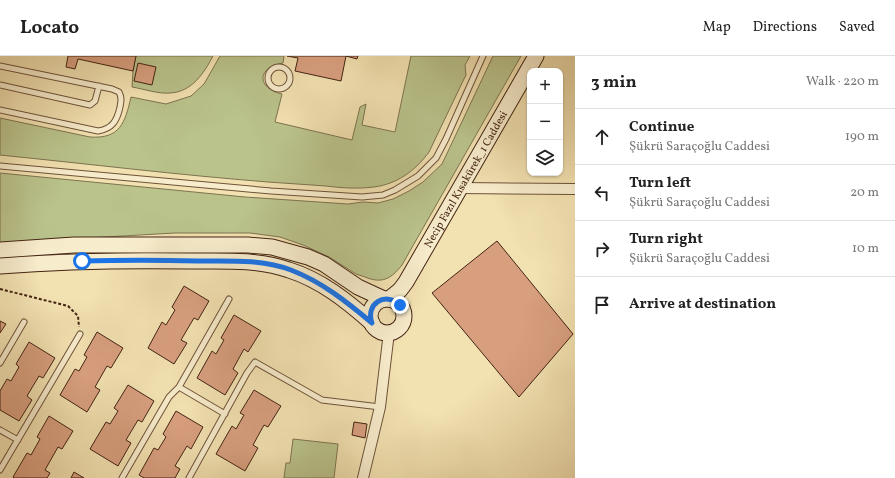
<!DOCTYPE html>
<html lang="en">
<head>
<meta charset="utf-8">
<style>
  body { margin:0; font-family:Vollkorn,serif; background:#f2f2f2; color:#222 }
  .controls { position:absolute; right:12px; top:12px; display:grid; overflow:hidden; border-radius:8px; box-shadow:0 1px 3px #0004 }
  .controls button { width:36px; height:36px; display:grid; place-items:center; padding:0; border:0; border-bottom:1px solid #e0e0e0; background:#fff; color:#222; font:20px sans-serif }
  .stop { position:absolute; width:12px; height:12px; margin:-9px; border:3px solid #1a73e8; border-radius:50%; background:#fff }
  .stop.end { background:#1a73e8; border-color:#fff; box-shadow:0 1px 4px #0008 }
  .list { margin:0; padding:0; list-style:none }
  h2 { display:flex; justify-content:space-between; align-items:center; height:52px; margin:0; padding:0 16px; font-size:17px }
  h2 small { font-size:13px; font-weight:400; color:#767676 }
  .list li { display:grid; grid-template-columns:26px 1fr auto; gap:12px; align-items:center; box-sizing:border-box; height:56px; padding:0 16px; border-top:1px solid #e0e0e0 }
  .list b { display:block; font-size:15px; white-space:nowrap }
  .list p { margin:0; font-size:13px; white-space:nowrap; color:#767676 }
  .list em { font-size:13px; font-style:normal; color:#767676 }
  .icon { flex:none; width:22px; height:22px; fill:none; stroke:currentColor; stroke-width:2; stroke-linecap:round; stroke-linejoin:round }
  .map { position:relative; flex:none; width:575px; height:422px; overflow:hidden }
  header { display:flex; align-items:center; gap:24px; box-sizing:border-box; height:56px; padding:0 20px; background:#fff; border-bottom:1px solid #e0e0e0 }
  header strong { font-size:19px }
  nav { display:flex; gap:22px; margin-inline-start:auto; font-size:14px }
  main { display:flex }
  aside { flex:1; background:#fff }
  .map>svg:first-child { display:block }
  .green { fill:#bac38c; stroke:#7e734f }
  .building { fill:#d89f7f; stroke:#422312 }
  .lines { fill:none; stroke-linecap:round; stroke-linejoin:round }
  .lane-casing { stroke:#6e523a; stroke-width:7 }
  .street-casing { stroke:#6e523a; stroke-width:12 }
  .secondary-casing { stroke:#422312; stroke-width:17 }
  .path { stroke:#422312; stroke-width:2; stroke-dasharray:3 2; stroke-linecap:butt }
  .lane { stroke:#f7eccc; stroke-width:5 }
  .street { stroke:#f7eccc; stroke-width:10 }
  .secondary { stroke:#f7eccc; stroke-width:15 }
  .route { stroke:#1a73e8; stroke-width:5 }
  .labels { text-anchor:middle; stroke-width:3.5; stroke-linejoin:round; paint-order:stroke }
  .street-label { font-size:11px; fill:#422312; stroke:#f7eccc }
</style>
</head>
<body>
<header>
<strong>Locato</strong>
<nav><a>Map</a><a>Directions</a><a>Saved</a></nav>
</header>
<main>
<div class="map">
<svg width="575" height="422" viewBox="0 0 575 422">
  <rect width="100%" height="100%" fill="#f2e1b1"/>
  <filter id="stains"><feTurbulence type="fractalNoise" baseFrequency=".005" numOctaves="4"/><feColorMatrix values="0 0 0 0 .2 0 0 0 0 .09 0 0 0 0 .02 0 0 0 .5 -.17"/></filter>
  <radialGradient id="worn" r=".72"><stop offset=".6" stop-color="#630" stop-opacity="0"/><stop offset="1" stop-color="#630" stop-opacity=".3"/></radialGradient>
  <path class="green" d="M 136,0 L 213,0 C 204,17 192,36 170,37 C 158,38 144,33 132,31 L 133,15 Z
    M 220,0 L 284,0 L 283,7 C 257,11 256,32 282,38 L 275,66 L 352,84 L 360,51 L 366,48 L 362,69 L 395,76 L 411,0 L 470,0 L 465,9 L 466,19 L 463,25 L 429,96 C 415,115 397,128 374,131 C 358,133 342,132 326,130 C 307,129 287,127 268,126 C 179,119 89,108 0,99 L 0,62 L 90,81 C 120,83 125,67 131,41 L 166,48 L 191,40 L 204,28 Z
    M 493,0 L 521,0 L 402,209 C 391,223 382,228 365,221 L 356,218 L 329,201 L 303,189 L 280,181 L 250,177 L 175,177 L 0,187 L 0,117 L 245,141 L 348,148 L 363,146 L 378,147 L 393,143 L 409,135 L 423,126 L 442,108 Z
    M 293,383 L 338,388 L 334,422 L 284,422 L 286,407 L 290,407 Z"/>
  <path class="building" d="M 68,0 L 136,0 L 133,15 L 78,3 L 75,13 L 66,11 Z
    M 287,0 L 358,0 L 357,3 L 346,0 L 341,25 L 295,15 L 298,2 Z
    M 138,7 L 156,11 L 152,29 L 134,25 Z
    M 497,185 L 573,278 L 519,341 L 432,237 Z
    M 184,230 L 209,245 L 198,264 L 194,262 L 181,284 L 187,287 L 174,308 L 148,292 L 162,266 L 166,269 L 175,254 L 172,251 Z
    M 234,259 L 261,275 L 248,296 L 244,293 L 233,313 L 238,317 L 225,339 L 197,322 L 212,295 L 216,298 L 224,284 L 221,282 Z
    M 0,265 L 6,268 L 0,277 Z
    M 97,276 L 123,292 L 111,312 L 107,310 L 95,331 L 100,334 L 87,356 L 60,339 L 75,313 L 79,315 L 87,301 L 84,299 Z
    M 29,286 L 55,302 L 43,322 L 39,320 L 27,340 L 32,344 L 19,365 L 0,354 L 0,335 L 7,323 L 11,325 L 19,311 L 16,308 Z
    M 128,329 L 154,345 L 142,366 L 138,364 L 126,384 L 131,387 L 118,410 L 90,393 L 106,366 L 110,368 L 118,355 L 114,352 Z
    M 254,334 L 281,350 L 268,371 L 264,369 L 253,389 L 258,392 L 245,415 L 216,398 L 232,370 L 236,373 L 244,359 L 240,357 Z
    M 176,355 L 203,371 L 191,393 L 187,390 L 175,410 L 180,413 L 175,422 L 144,422 L 139,419 L 154,392 L 158,394 L 166,381 L 163,378 Z
    M 49,360 L 73,375 L 62,393 L 58,391 L 45,414 L 50,417 L 47,422 L 14,422 L 13,421 L 27,397 L 31,399 L 40,383 L 37,381 Z
    M 354,366 L 367,368 L 365,382 L 352,379 Z
    M 74,416 L 84,422 L 71,422 Z"/>
  <g class="lines">
    <defs>
      <path id="lane" d="M 0,10 L 112,33 L 119,36 C 122,42 121,45 120,51 C 117,65 112,73 98,75 L 0,54
        M268 22a11 11 0 1 1 22 0a11 11 0 1 1-22 0Z
        M 0,29 L 90,49 L 95,45 L 99,30
        M 0,110 L 271,135 L 362,141 L 383,139 L 395,134 L 418,120 L 436,102 L 446,83 L 483,0
        M 0,307 L 24,266
        M 179,331 L 225,358
        M 0,374 L 18,384
        M 0,414 L 80,278
        M 122,422 L 169,341 L 179,331 L 229,243
        M 189,422 L 247,317 L 255,306 L 322,344 L 380,351"/>
      <path id="street" d="M 461,132 L 575,133
        M 363,422 L 380,351 L 389,276"/>
      <g id="secondary">
        <path d="M 0,194 L 74,189 L 248,189 L 272,191 L 308,201 L 324,208 L 358,231 L 384,243"/>
        <path d="M 0,210 C 64,205 127,204 190,205 C 223,205 257,203 289,214 C 321,224 347,245 372,267"/>
        <path id="s1" d="M 389,243 L 400,234 L 406,226 L 536,0"/>
        <circle cx="387" cy="260" r="17"/>
      </g>
    </defs>
    <use href="#lane" class="lane-casing"/>
    <use href="#street" class="street-casing"/>
    <use href="#secondary" class="secondary-casing"/>
    <path class="path" d="M 0,233 L 68,250 L 78,260 L 79,271"/>
    <use href="#lane" class="lane"/>
    <use href="#street" class="street"/>
    <use href="#secondary" class="secondary"/>
  </g>
  <g class="lines">
    <path class="route" d="M 82,205 C 120,204 159,204 198,205 C 229,205 261,203 291,214 C 322,226 347,246 372,267 C 365,248 385,235 400,249"/>
  </g>
  <g class="labels">
    <g class="street-label">
      <text dy="4" stroke="none"><textPath href="#s1" startOffset="143">Necip Fazıl Kısakürek_1 Caddesi</textPath></text>
    </g>
  </g>
  <rect width="100%" height="100%" filter="url(#stains)"/>
  <rect width="100%" height="100%" fill="url(#worn)"/>
</svg>
<div class="controls">
<button>+</button>
<button>−</button>
<button><svg class="icon" aria-label="layers" viewBox="0 0 24 24"><path d="M12 4l9 5-9 5-9-5zM3 14l9 5 9-5"/></svg></button>
</div>
<div class="stop" style="left:82px;top:205px"></div>
<div class="stop end" style="left:400px;top:249px"></div>
</div>
<aside>
<h2>3 min<small>Walk · 220 m</small></h2>
<ul class="list">
<li><svg class="icon" aria-label="ahead" viewBox="0 0 24 24"><path d="M12 20V5M6 11l6-6 6 6"/></svg><div><b>Continue</b><p>Şükrü Saraçoğlu Caddesi</p></div><em>190 m</em></li>
<li><svg class="icon" aria-label="left" viewBox="0 0 24 24"><path d="M17 20v-9H6M10 6l-5 5 5 5"/></svg><div><b>Turn left</b><p>Şükrü Saraçoğlu Caddesi</p></div><em>20 m</em></li>
<li><svg class="icon" aria-label="right" viewBox="0 0 24 24"><path d="M7 20v-9h11M14 6l5 5-5 5"/></svg><div><b>Turn right</b><p>Şükrü Saraçoğlu Caddesi</p></div><em>10 m</em></li>
<li><svg class="icon" aria-label="arrive" viewBox="0 0 24 24"><path d="M6 21V4h12l-3 4 3 4H6"/></svg><div><b>Arrive at destination</b></div></li>
</ul>
</aside>
</main>
</body>
</html>
